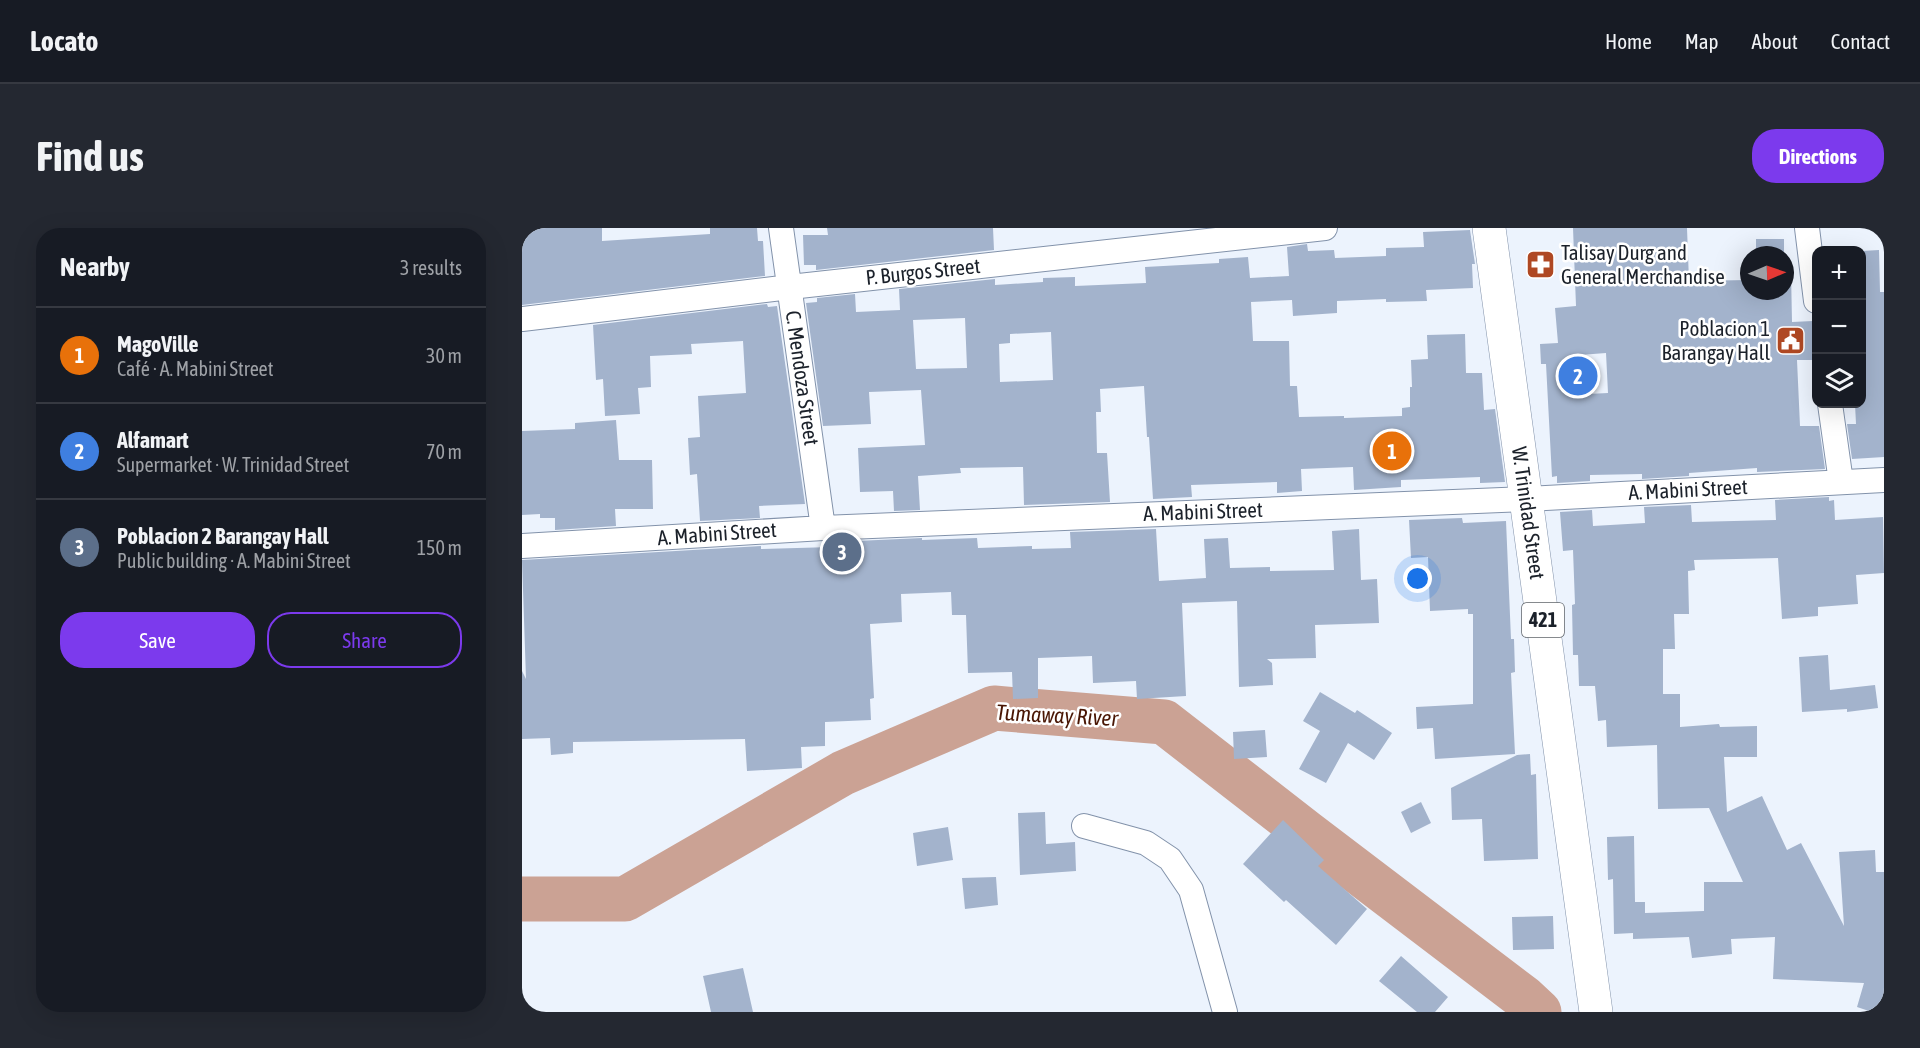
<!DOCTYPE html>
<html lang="en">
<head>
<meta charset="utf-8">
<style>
  body { margin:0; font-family:"Asap Condensed",sans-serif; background:#242831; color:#f1f3f6 }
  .controls { position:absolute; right:18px; top:18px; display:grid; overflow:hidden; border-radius:12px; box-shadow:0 6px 24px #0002 }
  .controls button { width:54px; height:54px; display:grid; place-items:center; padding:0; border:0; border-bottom:2px solid #363941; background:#171b24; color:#f1f3f6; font:30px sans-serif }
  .compass { position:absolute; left:1218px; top:18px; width:54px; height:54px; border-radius:50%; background:#171b24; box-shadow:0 6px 24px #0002; rotate:88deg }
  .you { position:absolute; left:896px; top:351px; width:21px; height:21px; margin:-15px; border:4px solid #fff; border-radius:50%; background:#1a73e8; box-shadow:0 0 0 9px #1a73e833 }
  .badge { display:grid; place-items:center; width:39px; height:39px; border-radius:50%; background:#7c3aed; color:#fff; font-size:20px; font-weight:700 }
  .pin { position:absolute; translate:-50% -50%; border:3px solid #fff; box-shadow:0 2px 6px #0006 }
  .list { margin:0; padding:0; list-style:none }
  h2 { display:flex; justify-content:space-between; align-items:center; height:78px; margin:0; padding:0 24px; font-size:26px }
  h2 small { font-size:20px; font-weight:400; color:#9ea1a6 }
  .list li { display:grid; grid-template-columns:39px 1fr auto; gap:18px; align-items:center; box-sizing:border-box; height:96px; padding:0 24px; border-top:2px solid #363941 }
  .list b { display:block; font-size:22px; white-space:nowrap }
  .list p { margin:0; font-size:20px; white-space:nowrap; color:#9ea1a6 }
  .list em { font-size:20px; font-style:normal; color:#9ea1a6 }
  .actions { display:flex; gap:12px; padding:18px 24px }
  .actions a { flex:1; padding:14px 0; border:2px solid #7c3aed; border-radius:24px; text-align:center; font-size:21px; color:#7c3aed }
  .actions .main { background:#7c3aed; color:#fff }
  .icon { flex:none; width:33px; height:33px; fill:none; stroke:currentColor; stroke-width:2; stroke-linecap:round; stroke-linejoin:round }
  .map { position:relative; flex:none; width:1362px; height:784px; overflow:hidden; border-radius:24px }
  header { display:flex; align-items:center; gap:36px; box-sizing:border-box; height:84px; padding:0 30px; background:#171b24; border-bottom:2px solid #363941 }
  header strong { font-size:28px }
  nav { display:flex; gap:33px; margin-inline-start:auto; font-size:21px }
  .intro { display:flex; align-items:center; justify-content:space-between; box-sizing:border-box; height:144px; padding:0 36px }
  h1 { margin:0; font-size:42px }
  .button { padding:15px 27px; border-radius:24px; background:#7c3aed; color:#fff; font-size:21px; font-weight:700 }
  main { display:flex; gap:36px; padding:0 36px }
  aside { flex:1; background:#171b24; border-radius:24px; box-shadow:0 6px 24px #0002 }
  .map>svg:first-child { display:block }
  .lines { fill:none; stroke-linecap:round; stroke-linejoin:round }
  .river { stroke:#cba294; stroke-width:45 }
  .building { fill:#a3b3cc; fill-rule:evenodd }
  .minor-casing { stroke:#8292aa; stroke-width:26 }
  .primary-casing { stroke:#8292aa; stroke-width:34 }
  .minor { stroke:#fff; stroke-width:24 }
  .primary { stroke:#fff; stroke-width:33 }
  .labels { text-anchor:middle; stroke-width:5; stroke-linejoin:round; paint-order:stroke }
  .shield { fill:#fff; stroke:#5f646a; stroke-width:1.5 }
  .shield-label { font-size:20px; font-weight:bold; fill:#1b212a }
  .poi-label { font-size:21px; fill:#1b212a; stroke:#fff; text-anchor:start }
  .street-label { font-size:21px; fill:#1b212a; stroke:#fff }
  .water-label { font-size:22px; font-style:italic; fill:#491604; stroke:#fff }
</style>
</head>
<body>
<header>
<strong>Locato</strong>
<nav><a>Home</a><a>Map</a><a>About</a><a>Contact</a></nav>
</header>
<div class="intro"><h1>Find us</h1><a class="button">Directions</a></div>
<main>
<aside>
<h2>Nearby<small>3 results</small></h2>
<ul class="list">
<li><span class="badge" style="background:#e8710a">1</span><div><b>MagoVille</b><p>Café · A. Mabini Street</p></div><em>30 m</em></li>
<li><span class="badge" style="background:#3f7fe0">2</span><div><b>Alfamart</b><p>Supermarket · W. Trinidad Street</p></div><em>70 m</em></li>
<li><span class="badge" style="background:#5c6f8a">3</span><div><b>Poblacion 2 Barangay Hall</b><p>Public building · A. Mabini Street</p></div><em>150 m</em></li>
</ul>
<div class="actions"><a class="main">Save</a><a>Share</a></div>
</aside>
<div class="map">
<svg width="1362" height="784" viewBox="0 0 1362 784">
  <rect width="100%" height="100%" fill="#ecf3fd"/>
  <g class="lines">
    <path class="river" d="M 0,671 L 103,671 L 321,545 L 472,480 L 642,494 L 785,605 L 1002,770 L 1017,784"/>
  </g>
  <path class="building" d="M 0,0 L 80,0 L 80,13 L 188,6 L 188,0 L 235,0 L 236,13 L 241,13 L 243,48 L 0,77 Z
    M 305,0 L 471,0 L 472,22 L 294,42 L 294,37 L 282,37 L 281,7 L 306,7 Z
    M 1051,0 L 1165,0 L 1167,53 L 1227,52 L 1227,63 L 1263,63 L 1263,45 L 1269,44 L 1270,94 L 1291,93 L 1292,132 L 1275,132 L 1278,198 L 1297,198 L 1303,241 L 1235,244 L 1235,240 L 1167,245 L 1167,248 L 1120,251 L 1120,246 L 1068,247 L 1068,253 L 1035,255 L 1035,248 L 1030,249 L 1024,136 L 1019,136 L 1018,116 L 1036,115 L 1033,80 L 1054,78 ZM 1084,125 L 1086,165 L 1046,167 L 1045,128 Z
    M 948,2 L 953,36 L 950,36 L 951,60 L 904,62 L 905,73 L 864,74 L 864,71 L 815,73 L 815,85 L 771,88 L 770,72 L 729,74 L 731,113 L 767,113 L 768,158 L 775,158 L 777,189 L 822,188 L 822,190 L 880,188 L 880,180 L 888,179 L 888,159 L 890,159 L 889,132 L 906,131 L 905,107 L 943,106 L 944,145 L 960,145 L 962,182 L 973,181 L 983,254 L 958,255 L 958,249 L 879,252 L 879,259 L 832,262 L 831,239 L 779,241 L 780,263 L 755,265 L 755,254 L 669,257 L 670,269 L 631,271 L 627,209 L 625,209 L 622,158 L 578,161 L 579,184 L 574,184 L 575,225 L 585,225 L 588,274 L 502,277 L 501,239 L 438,240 L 439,245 L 396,248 L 398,282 L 372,283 L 371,263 L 338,264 L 336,220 L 403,217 L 399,162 L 347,164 L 349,196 L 301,198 L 284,75 L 295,74 L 295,70 L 333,66 L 334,84 L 378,82 L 377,61 L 473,51 L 473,57 L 521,54 L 521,50 L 553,49 L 553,58 L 624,55 L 623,39 L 697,35 L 697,31 L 726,29 L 728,50 L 767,48 L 765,19 L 785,16 L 786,23 L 812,22 L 813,30 L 864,28 L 864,20 L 902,19 L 901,4 ZM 443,90 L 445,140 L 394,141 L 391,92 ZM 529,104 L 531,152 L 478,154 L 477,116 L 488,115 L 488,106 Z
    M 1234,11 L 1262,11 L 1262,27 L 1234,27 Z
    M 1357,22 L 1358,64 L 1362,64 L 1362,229 L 1330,231 L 1325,196 L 1334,196 L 1333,176 L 1340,176 L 1340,23 Z
    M 245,76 L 246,79 L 255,78 L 283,276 L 237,278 L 238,290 L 178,293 L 175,246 L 168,247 L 166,210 L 178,209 L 176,168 L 224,165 L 221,113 L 169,116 L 170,126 L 128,128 L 129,159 L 116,160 L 118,186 L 83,188 L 81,151 L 74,152 L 71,97 Z
    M 94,192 L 97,232 L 130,232 L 131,281 L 93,281 L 94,298 L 33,302 L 33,290 L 18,290 L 18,286 L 0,287 L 0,203 L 53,201 L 53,195 Z
    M 1307,269 L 1307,273 L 1312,272 L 1313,292 L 1361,289 L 1362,345 L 1334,347 L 1336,376 L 1296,379 L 1296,388 L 1260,391 L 1256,330 L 1172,332 L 1173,342 L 1166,343 L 1167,386 L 1152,386 L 1153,421 L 1141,421 L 1141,466 L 1158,466 L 1158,499 L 1197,496 L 1198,499 L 1235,498 L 1235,529 L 1202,529 L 1205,584 L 1240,568 L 1265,622 L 1279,615 L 1322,698 L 1317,624 L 1353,622 L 1354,644 L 1362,644 L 1362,784 L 1350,784 L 1335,779 L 1342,755 L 1251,751 L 1253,709 L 1209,711 L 1210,726 L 1170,730 L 1167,709 L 1111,711 L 1111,705 L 1092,706 L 1091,651 L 1086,652 L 1085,609 L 1112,608 L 1113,674 L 1123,674 L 1123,685 L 1182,683 L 1182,654 L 1221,654 L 1187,580 L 1136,581 L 1135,517 L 1085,519 L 1084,492 L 1076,493 L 1073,458 L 1057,458 L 1056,427 L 1051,427 L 1050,377 L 1053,376 L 1051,322 L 1041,323 L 1038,284 L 1070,282 L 1071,298 L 1123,295 L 1122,279 L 1169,277 L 1170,294 L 1254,292 L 1253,272 Z
    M 940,290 L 941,295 L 984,293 L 989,411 L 992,411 L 993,444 L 989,445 L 993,526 L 913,531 L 911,500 L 895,501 L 894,479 L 951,476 L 951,386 L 946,386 L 946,381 L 908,383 L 906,329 L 889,330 L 887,292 Z
    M 634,301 L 637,353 L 684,350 L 682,311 L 706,310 L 708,340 L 748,339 L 748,343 L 812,342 L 810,303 L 837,301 L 839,352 L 855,351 L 857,395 L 793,397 L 794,430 L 745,431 L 750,435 L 751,457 L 717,459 L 715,373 L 660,375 L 664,468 L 615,471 L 614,453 L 571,455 L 570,428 L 516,430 L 516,470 L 491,471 L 490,444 L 446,445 L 444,387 L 430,387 L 429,364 L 379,366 L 380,394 L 348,396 L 352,470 L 348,471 L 349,492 L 303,494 L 303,518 L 279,519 L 280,540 L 225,543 L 223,511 L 51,514 L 51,525 L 29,527 L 28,510 L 0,511 L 0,443 L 4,451 L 0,332 L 239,318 L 239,321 L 310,319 L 310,316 L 334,313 L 400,310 L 400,312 L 455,310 L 456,320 L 510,318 L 510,321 L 549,320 L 548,304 Z
    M 1306,427 L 1308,462 L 1353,457 L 1356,480 L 1325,484 L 1325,481 L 1280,484 L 1277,429 Z
    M 798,464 L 833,485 L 835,482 L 870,505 L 852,532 L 826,515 L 804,555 L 777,541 L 798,503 L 781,493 Z
    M 743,502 L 745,529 L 712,531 L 711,504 Z
    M 1008,526 L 1009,547 L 1014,546 L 1016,631 L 962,633 L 960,591 L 930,592 L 929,560 L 995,527 Z
    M 899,574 L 909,595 L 889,605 L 879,584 Z
    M 523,584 L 524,616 L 553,614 L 554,643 L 498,647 L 496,585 Z
    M 761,592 L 802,632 L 796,638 L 845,681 L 814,717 L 764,672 L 762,674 L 721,636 Z
    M 426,599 L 431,632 L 395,638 L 391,605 Z
    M 474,649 L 476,677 L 443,681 L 440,650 Z
    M 1031,688 L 1032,721 L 991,722 L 990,689 Z
    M 879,728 L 926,769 L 913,784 L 895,784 L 857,753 Z
    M 221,740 L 231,784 L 189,784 L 181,748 Z"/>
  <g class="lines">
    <defs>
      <path id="minor" d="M 259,0 L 301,300
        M 1285,0 L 1294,73
        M 0,91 L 268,59 L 803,0
        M 1308,176 L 1319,254
        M 0,318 L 301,300 L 1005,271 L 1362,252
        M 562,598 L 624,615 L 648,631 L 669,662 L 703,784"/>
      <path id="primary" d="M 967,0 L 1074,784"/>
    </defs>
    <use href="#minor" class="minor-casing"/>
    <use href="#primary" class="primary-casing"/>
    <use href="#minor" class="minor"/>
    <use href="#primary" class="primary"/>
  </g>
  <defs>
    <symbol id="pharmacy-square" viewBox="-11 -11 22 22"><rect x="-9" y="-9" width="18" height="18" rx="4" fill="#af4823" stroke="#fff"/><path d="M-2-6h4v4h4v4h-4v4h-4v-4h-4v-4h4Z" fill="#fff"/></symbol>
    <symbol id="civic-square" viewBox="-11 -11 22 22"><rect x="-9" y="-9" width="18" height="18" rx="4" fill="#af4823" stroke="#fff"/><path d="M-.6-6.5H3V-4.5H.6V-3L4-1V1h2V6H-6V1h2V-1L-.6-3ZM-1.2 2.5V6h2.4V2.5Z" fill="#fff"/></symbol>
  </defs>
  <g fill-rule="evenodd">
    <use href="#pharmacy-square" x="1002" y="20" width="33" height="33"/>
    <use href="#civic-square" x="1252" y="96" width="33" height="33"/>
  </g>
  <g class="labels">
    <rect class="shield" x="1000" y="375" width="42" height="34" rx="4.5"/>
    <g class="shield-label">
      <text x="1021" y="399">421</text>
    </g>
    <g class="poi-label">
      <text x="1039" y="32">Talisay Durg and<tspan x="1039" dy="24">General Merchandise</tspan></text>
      <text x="1248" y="108" text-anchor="end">Poblacion 1<tspan x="1248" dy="24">Barangay Hall</tspan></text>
    </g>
    <g class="street-label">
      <text transform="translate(401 44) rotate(-6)" y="7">P. Burgos Street</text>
      <text transform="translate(280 150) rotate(82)" y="7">C. Mendoza Street</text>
      <text transform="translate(1166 262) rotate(-3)" y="7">A. Mabini Street</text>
      <text transform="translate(681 284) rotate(-2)" y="7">A. Mabini Street</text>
      <text transform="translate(1006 285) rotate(82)" y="7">W. Trinidad Street</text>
      <text transform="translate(195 306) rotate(-4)" y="7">A. Mabini Street</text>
    </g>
    <g class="water-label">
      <text transform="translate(535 487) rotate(3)" y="8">Tumaway River</text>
    </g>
  </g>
</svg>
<div class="controls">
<button>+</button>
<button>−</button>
<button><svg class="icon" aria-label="layers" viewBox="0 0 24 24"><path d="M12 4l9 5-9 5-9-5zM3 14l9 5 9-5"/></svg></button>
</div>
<svg class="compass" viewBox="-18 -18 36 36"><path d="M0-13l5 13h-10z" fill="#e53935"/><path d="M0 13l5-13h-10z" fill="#9ea1a6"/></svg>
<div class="you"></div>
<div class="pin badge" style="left:870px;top:223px;background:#e8710a">1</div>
<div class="pin badge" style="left:1056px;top:148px;background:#3f7fe0">2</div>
<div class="pin badge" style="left:320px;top:324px;background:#5c6f8a">3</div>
</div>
</main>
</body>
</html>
